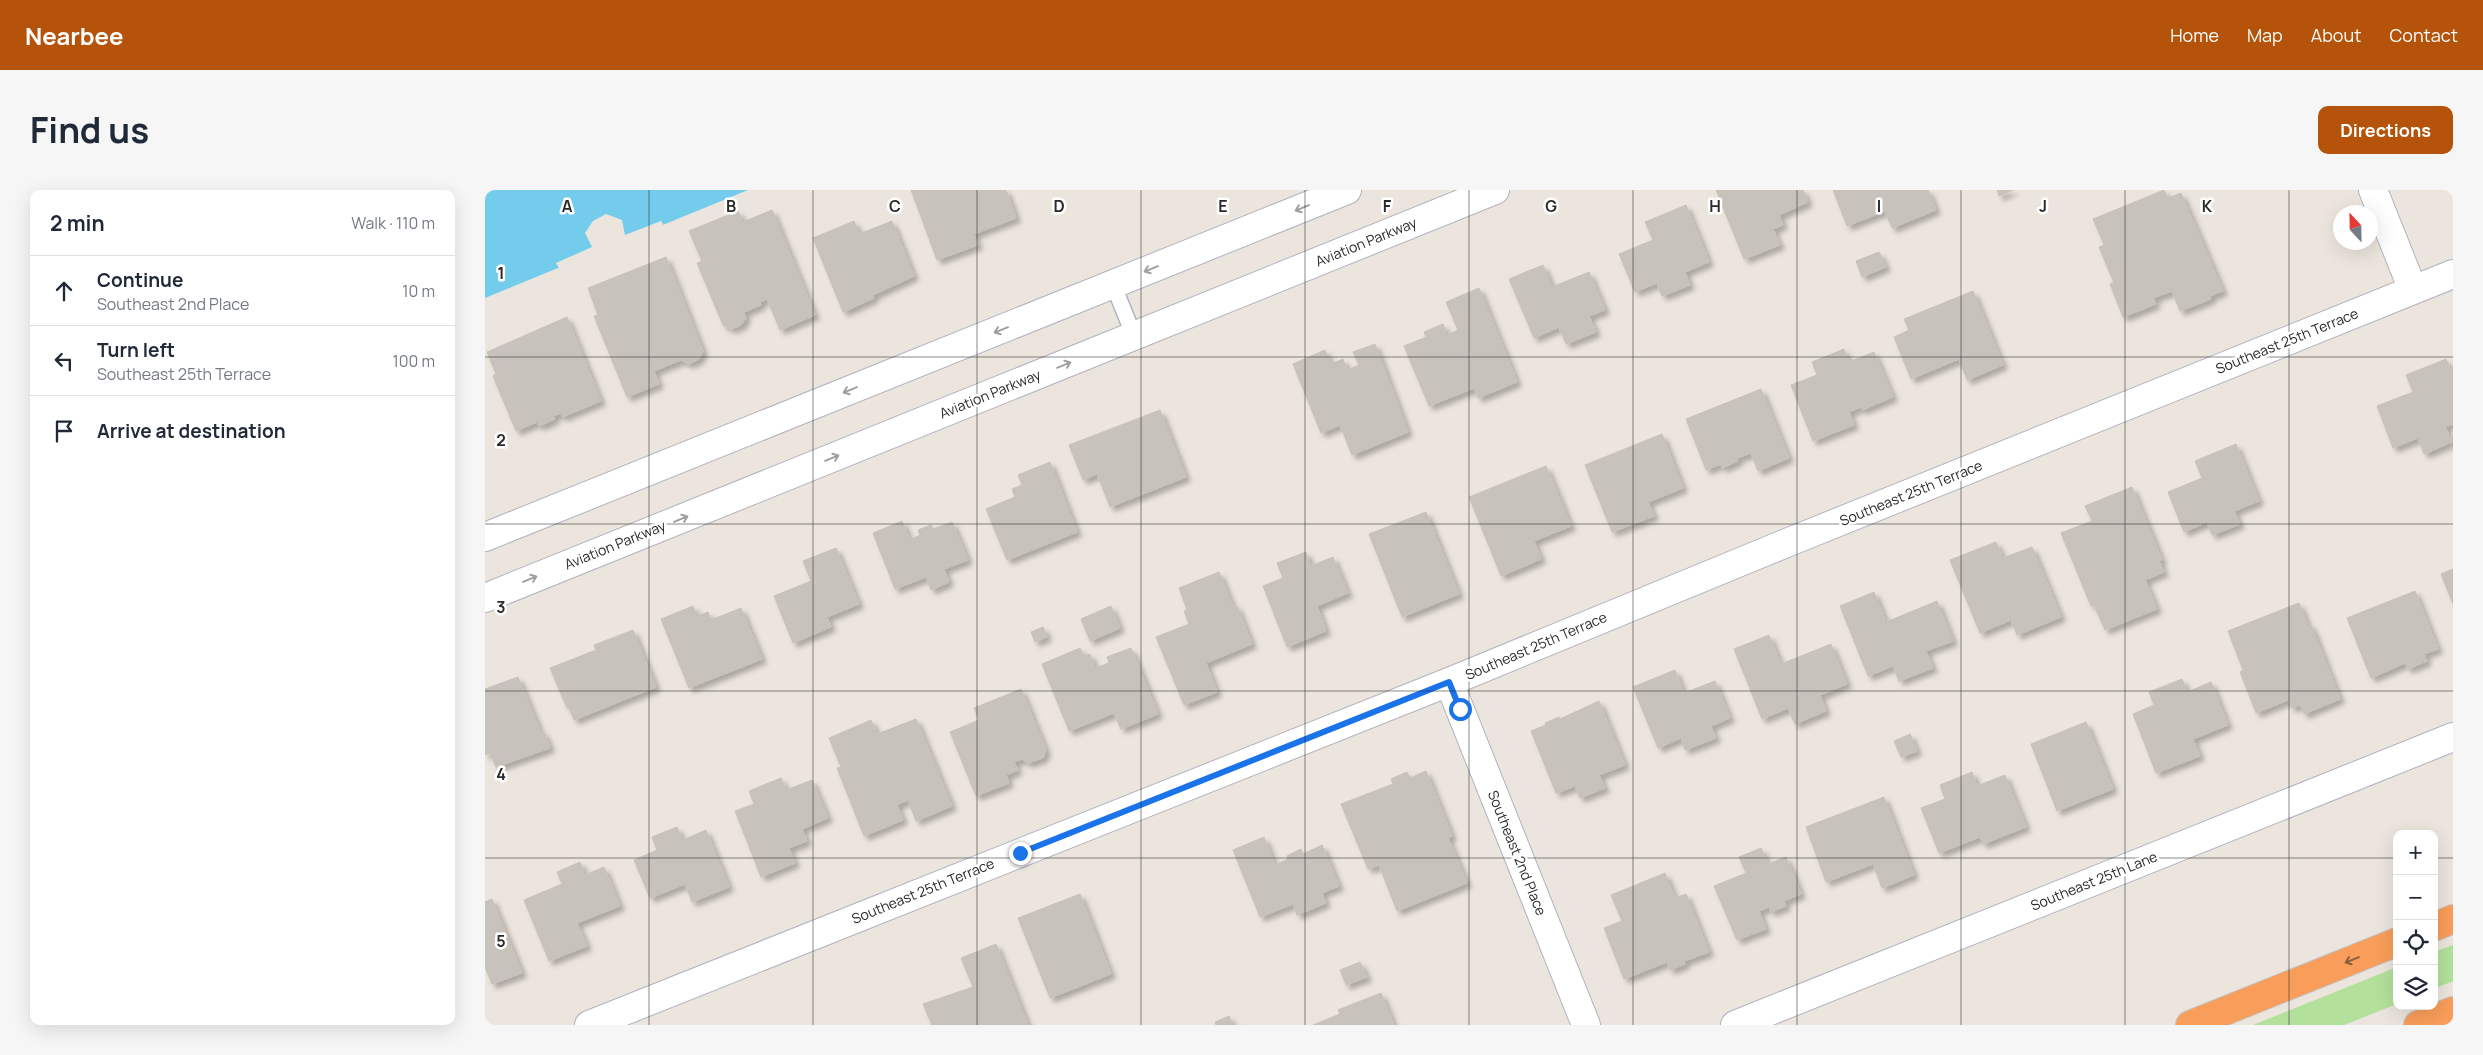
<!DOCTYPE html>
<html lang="en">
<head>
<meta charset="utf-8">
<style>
  body { margin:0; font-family:Manrope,sans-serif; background:#f6f6f7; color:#1f2937 }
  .controls { position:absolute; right:15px; bottom:15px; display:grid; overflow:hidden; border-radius:10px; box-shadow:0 5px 20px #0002 }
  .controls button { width:45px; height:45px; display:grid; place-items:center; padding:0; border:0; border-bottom:1px solid #e0e1e3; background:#fff; color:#1f2937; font:25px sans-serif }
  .compass { position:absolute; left:1848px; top:15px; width:45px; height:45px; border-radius:50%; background:#fff; box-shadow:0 5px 20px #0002; rotate:338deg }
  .stop { position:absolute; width:15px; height:15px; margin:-11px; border:4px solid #1a73e8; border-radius:50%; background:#fff }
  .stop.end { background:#1a73e8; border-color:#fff; box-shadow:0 1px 5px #0008 }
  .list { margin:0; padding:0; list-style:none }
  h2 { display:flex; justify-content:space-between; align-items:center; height:65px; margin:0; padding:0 20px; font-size:21px }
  h2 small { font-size:16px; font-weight:400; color:#747a83 }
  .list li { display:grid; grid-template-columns:32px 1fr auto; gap:15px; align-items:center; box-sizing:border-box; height:70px; padding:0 20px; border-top:1px solid #e0e1e3 }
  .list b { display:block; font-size:19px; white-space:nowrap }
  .list p { margin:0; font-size:16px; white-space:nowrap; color:#747a83 }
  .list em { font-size:16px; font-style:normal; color:#747a83 }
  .icon { flex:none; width:28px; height:28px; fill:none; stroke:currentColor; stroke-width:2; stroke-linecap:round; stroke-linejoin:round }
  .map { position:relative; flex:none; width:1968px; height:835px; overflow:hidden; border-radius:10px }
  header { display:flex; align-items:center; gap:30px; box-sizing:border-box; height:70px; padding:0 25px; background:#b45309; color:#fff }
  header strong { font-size:24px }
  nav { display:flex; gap:28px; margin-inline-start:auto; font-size:18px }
  .intro { display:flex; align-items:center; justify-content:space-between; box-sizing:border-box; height:120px; padding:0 30px }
  h1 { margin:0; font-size:35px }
  .button { padding:12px 22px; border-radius:10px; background:#b45309; color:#fff; font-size:18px; font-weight:700 }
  main { display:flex; gap:30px; padding:0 30px }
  aside { flex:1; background:#fff; border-radius:10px; box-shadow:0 5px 20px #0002 }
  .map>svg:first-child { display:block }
  .green { fill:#b3e19b }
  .water { fill:#73cceb }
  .pier { fill:#ece5dd }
  .building { fill:#c7c2bc; stroke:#c7c1b6; filter:url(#shadow) }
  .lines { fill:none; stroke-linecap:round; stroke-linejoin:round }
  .lane-casing { stroke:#b0b3be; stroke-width:18 }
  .street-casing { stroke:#b0b3be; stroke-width:30 }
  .highway-casing { stroke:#c3c3c3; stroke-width:30 }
  .lane { stroke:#fff; stroke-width:15 }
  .street { stroke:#fff; stroke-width:28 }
  .highway { stroke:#f99d5a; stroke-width:28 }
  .oneway { stroke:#9f9f9f }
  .oneway2 { stroke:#875e40 }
  .route { stroke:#1a73e8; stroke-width:6 }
  .grid { fill:none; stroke:#2a2a2a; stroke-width:1; stroke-opacity:0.55 }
  .labels { text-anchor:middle; stroke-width:5; stroke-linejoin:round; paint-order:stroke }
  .street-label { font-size:14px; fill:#2a2a2a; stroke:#fff }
  .grid-label { font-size:16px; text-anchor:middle; font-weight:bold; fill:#2a2a2a; stroke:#fff; stroke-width:5; stroke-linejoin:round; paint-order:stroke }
</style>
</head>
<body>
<header>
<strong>Nearbee</strong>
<nav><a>Home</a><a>Map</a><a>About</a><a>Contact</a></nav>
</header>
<div class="intro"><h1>Find us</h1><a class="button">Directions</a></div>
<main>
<aside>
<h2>2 min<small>Walk · 110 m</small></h2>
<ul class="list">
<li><svg class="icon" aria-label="ahead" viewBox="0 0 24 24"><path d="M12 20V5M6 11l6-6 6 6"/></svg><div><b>Continue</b><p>Southeast 2nd Place</p></div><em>10 m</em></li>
<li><svg class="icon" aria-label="left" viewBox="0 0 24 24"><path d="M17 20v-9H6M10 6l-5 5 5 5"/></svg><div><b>Turn left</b><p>Southeast 25th Terrace</p></div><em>100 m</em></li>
<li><svg class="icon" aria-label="arrive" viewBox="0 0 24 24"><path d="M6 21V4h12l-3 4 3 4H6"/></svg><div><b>Arrive at destination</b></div></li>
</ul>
</aside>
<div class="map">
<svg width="1968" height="835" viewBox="0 0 1968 835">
  <defs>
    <filter id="shadow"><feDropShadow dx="4.5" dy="4.5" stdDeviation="2.5" flood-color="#0004"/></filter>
  </defs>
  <rect width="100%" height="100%" fill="#ece5dd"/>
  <path class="green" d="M 1968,755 L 1968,791 L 1949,799 L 1949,762 Z
    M 1912,777 L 1912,814 L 1859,835 L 1768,835 Z"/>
  <path class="water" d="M 0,0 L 263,0 L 0,108 Z"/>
  <path class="pier" d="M 121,24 L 137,30 L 140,45 L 176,31 L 179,36 L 74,78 L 71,73 L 107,57 L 100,43 L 108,31 Z"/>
  <path class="building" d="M 426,0 L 521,0 L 531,28 L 489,44 L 493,55 L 452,70 Z
    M 1231,0 L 1318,0 L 1323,12 L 1294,25 L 1298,35 L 1288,39 L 1295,55 L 1259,69 Z
    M 1348,0 L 1443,0 L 1451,20 L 1407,38 L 1400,21 L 1362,36 Z
    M 1512,0 L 1528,0 L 1514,6 Z
    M 1679,0 L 1683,8 L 1696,3 L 1738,101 L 1725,106 L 1726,109 L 1695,121 L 1687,101 L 1668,108 L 1671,114 L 1638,127 L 1625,94 L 1629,93 L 1614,57 L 1619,55 L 1608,29 Z
    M 1201,15 L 1224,72 L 1200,82 L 1205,95 L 1177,106 L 1172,93 L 1150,102 L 1134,64 L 1168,50 L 1160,32 Z
    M 287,20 L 330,125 L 295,140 L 282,109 L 275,112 L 276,115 L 259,122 L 261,128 L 256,135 L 247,139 L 238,135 L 212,73 L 217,71 L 204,41 L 253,21 L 258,32 Z
    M 369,31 L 374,44 L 407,31 L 429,86 L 388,105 L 389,108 L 358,122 L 328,48 Z
    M 1394,62 L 1401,77 L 1377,87 L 1371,71 Z
    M 181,67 L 218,161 L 214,169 L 204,174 L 196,170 L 169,181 L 174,194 L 142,207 L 109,126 L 113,125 L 103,98 Z
    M 1058,75 L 1067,97 L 1104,82 L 1120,120 L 1104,126 L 1111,142 L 1081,154 L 1074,137 L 1049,148 L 1024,89 Z
    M 994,98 L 1032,192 L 993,208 L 989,198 L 944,216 L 919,156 L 941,147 L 939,142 L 958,134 L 962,145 L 973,140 L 961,112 Z
    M 1488,101 L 1518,175 L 1482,190 L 1474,169 L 1426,189 L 1409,147 L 1424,140 L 1419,129 Z
    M 82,127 L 116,211 L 77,227 L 76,223 L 68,226 L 70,229 L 54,236 L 52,232 L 31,241 L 8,186 L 11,184 L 2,162 Z
    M 890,154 L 923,242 L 867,265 L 855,235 L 836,243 L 808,174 L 840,160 L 846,174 L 858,169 L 862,180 L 874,175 L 868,162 Z
    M 1359,159 L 1364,172 L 1389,162 L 1408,207 L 1377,220 L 1376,217 L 1364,222 L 1369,235 L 1328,251 L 1306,195 L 1332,185 L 1327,172 Z
    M 1961,169 L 1968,186 L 1968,234 L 1960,237 L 1967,252 L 1939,264 L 1933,248 L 1908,258 L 1892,216 L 1928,202 L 1921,185 Z
    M 1276,199 L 1304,268 L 1273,281 L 1266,263 L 1252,268 L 1253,271 L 1237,278 L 1236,274 L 1221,280 L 1201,229 Z
    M 675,220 L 701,287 L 625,317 L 612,284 L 598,290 L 584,255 Z
    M 1177,244 L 1198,298 L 1163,312 L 1169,326 L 1127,342 L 1100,275 Z
    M 1751,254 L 1774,311 L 1749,321 L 1755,334 L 1727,345 L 1722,332 L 1699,342 L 1683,302 L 1717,288 L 1710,271 Z
    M 565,272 L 592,342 L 522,370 L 501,319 L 530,307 L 527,299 L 537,295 L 533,285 Z
    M 1061,276 L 1086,336 L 1049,351 L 1056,369 L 1016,386 L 984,307 Z
    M 1647,297 L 1677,370 L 1674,371 L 1679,382 L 1660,390 L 1672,419 L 1620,440 L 1609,415 L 1606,416 L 1576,343 L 1607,331 L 1600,316 Z
    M 941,322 L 974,404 L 917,427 L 884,344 Z
    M 417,331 L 425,350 L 435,345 L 433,340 L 446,335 L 448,339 L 467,332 L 483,370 L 459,379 L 464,392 L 446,400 L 441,387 L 410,399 L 388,343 Z
    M 1511,352 L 1518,368 L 1547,357 L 1576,427 L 1532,445 L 1526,430 L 1495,443 L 1465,370 Z
    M 351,358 L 374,414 L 342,427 L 346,437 L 308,453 L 289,406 L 326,391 L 318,371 Z
    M 821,362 L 826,376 L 848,367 L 863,403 L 832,416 L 841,441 L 802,457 L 778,396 L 798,388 L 792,373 Z
    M 1968,379 L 1968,414 L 1956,384 Z
    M 734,382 L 748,417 L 752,416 L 767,454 L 721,473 L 732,502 L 699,515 L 671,447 L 704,434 L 699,421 L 702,420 L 694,398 Z
    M 1930,401 L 1953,459 L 1939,464 L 1942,471 L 1923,479 L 1920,473 L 1886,488 L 1862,428 Z
    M 1389,402 L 1401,432 L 1452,411 L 1468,451 L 1441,461 L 1448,478 L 1414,491 L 1408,476 L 1383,486 L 1355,416 Z
    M 1814,413 L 1823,436 L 1826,435 L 1855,509 L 1819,524 L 1815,515 L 1807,518 L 1803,510 L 1771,523 L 1755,482 L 1758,480 L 1743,441 Z
    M 208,416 L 212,426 L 223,422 L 226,430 L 256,418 L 277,469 L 204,498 L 176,429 Z
    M 626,416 L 635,438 L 605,451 L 596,429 Z
    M 558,437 L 562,447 L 550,452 L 546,442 Z
    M 148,440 L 171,497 L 89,530 L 84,517 L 82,518 L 65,478 L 111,460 L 109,455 Z
    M 1284,445 L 1296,474 L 1346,454 L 1362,494 L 1335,505 L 1341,521 L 1310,534 L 1303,518 L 1277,529 L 1249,459 Z
    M 595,458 L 599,466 L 605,464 L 610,478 L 624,473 L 622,467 L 646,458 L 673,524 L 636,539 L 629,523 L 584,541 L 557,474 Z
    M 1190,480 L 1199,503 L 1230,491 L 1245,528 L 1226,536 L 1231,548 L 1200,560 L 1196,548 L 1173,558 L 1148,497 Z
    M 33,487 L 56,543 L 59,542 L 65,558 L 11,577 L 5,563 L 0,565 L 0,499 Z
    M 1697,489 L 1702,502 L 1726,492 L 1743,535 L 1708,549 L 1715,566 L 1671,583 L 1648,524 L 1669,515 L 1664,502 Z
    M 536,499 L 561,560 L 558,568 L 543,573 L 537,569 L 529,572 L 533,580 L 521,585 L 524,593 L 491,606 L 465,542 L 494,530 L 489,518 Z
    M 1114,511 L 1140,575 L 1114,585 L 1120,598 L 1095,608 L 1090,596 L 1071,603 L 1046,541 L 1061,535 L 1060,533 L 1074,527 L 1075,529 Z
    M 431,529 L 467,616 L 431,631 L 423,610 L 412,615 L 418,630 L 379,646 L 352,578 L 356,577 L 344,548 L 386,530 L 392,544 Z
    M 1601,532 L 1628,599 L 1572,621 L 1546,554 Z
    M 1425,544 L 1432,561 L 1416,567 L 1409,551 Z
    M 941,581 L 967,646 L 963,648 L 982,693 L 912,721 L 894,675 L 883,679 L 856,614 L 908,594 L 906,589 L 922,582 L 925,588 Z
    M 1487,582 L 1492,596 L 1520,585 L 1541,637 L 1498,654 L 1495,647 L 1454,663 L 1436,618 L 1460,609 L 1455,595 Z
    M 296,588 L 301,600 L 327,590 L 343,628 L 317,639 L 322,651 L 304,658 L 310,673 L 276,687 L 250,621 L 269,614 L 264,601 Z
    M 1399,607 L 1429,685 L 1397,698 L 1388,674 L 1341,692 L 1321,637 Z
    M 192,637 L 198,650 L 221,640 L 244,697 L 207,712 L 200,694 L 165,708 L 149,670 L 172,660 L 167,647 Z
    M 779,647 L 790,675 L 803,669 L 802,666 L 816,659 L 818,664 L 837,655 L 854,696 L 837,703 L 841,713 L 812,725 L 808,714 L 775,727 L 748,660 Z
    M 1276,658 L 1283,674 L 1301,667 L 1316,704 L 1299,711 L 1301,716 L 1286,722 L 1284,717 L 1274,721 L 1281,739 L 1252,750 L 1229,696 L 1261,683 L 1254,667 Z
    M 95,672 L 100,685 L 119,677 L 135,716 L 92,733 L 102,756 L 64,771 L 39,710 L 77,694 L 72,682 Z
    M 1180,683 L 1190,708 L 1201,704 L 1224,762 L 1199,771 L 1200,774 L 1185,780 L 1182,772 L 1139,789 L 1119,738 L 1137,731 L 1126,705 Z
    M 595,704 L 626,784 L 565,808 L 533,728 Z
    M 7,709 L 37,783 L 7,794 L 0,777 L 0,712 Z
    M 511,754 L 543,835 L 447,835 L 438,814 L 488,797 L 476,768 Z
    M 875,772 L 882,787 L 861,795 L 855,780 Z
    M 896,803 L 909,835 L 828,835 L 855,824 L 853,820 Z
    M 744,826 L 748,835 L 731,835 L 730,832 Z"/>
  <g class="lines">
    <defs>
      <path id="lane" d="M 628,94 L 649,146"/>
      <path id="street" d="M 1888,0 L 1928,100
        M 0,347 L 862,0
        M 0,408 L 1010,0
        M 964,492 L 1101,835
        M 104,835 L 964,492 L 1299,354 L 1968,84
        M 1250,835 L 1968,547"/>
      <path id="highway" d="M 1949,737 L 1968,729
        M 1705,835 L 1912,752
        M 1933,835 L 1968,821"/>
    </defs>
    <use href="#lane" class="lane-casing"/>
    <use href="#street" class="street-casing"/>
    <use href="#highway" class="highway-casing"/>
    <use href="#lane" class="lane"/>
    <use href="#street" class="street"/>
    <use href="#highway" class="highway"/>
  </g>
  <defs><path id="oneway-shaft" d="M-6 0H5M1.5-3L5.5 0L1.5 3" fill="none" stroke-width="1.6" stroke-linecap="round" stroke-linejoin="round" transform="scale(1.25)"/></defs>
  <g class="oneway">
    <use href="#oneway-shaft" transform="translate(817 18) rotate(158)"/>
    <use href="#oneway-shaft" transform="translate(666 79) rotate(158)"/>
    <use href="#oneway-shaft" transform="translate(516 140) rotate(158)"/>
    <use href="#oneway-shaft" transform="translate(579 175) rotate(-22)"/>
    <use href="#oneway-shaft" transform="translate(365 200) rotate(158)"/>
    <use href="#oneway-shaft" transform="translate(347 268) rotate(-22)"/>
    <use href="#oneway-shaft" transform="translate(196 329) rotate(-22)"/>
    <use href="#oneway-shaft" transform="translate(45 389) rotate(-22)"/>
  </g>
  <use class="oneway2" href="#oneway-shaft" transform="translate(1867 770) rotate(158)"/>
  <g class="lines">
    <path class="route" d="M 535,663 L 964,492 L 975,519"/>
  </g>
  <path class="grid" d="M 164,0 L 164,835M 328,0 L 328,835M 492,0 L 492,835M 656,0 L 656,835M 820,0 L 820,835M 984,0 L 984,835M 1148,0 L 1148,835M 1312,0 L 1312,835M 1476,0 L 1476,835M 1640,0 L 1640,835M 1804,0 L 1804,835M 0,167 L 1968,167M 0,334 L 1968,334M 0,501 L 1968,501M 0,668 L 1912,668M 1949,668 L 1968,668"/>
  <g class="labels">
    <g class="street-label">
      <text transform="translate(881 52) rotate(-22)" y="5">Aviation Parkway</text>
      <text transform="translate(1802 151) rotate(-22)" y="5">Southeast 25th Terrace</text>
      <text transform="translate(505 204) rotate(-22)" y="5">Aviation Parkway</text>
      <text transform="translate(1426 303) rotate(-22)" y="5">Southeast 25th Terrace</text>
      <text transform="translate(130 355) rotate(-22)" y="5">Aviation Parkway</text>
      <text transform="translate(1051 456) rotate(-23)" y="5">Southeast 25th Terrace</text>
      <text transform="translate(1032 663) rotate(68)" y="5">Southeast 2nd Place</text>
      <text transform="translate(1609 691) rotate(-22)" y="5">Southeast 25th Lane</text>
      <text transform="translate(438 701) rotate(-22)" y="5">Southeast 25th Terrace</text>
    </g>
  </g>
  <g class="grid-label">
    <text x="82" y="22">A</text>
    <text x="246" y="22">B</text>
    <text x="410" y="22">C</text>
    <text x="574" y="22">D</text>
    <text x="738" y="22">E</text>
    <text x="902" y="22">F</text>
    <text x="1066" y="22">G</text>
    <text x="1230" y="22">H</text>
    <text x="1394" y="22">I</text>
    <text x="1558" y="22">J</text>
    <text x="1722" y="22">K</text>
    <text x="16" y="89">1</text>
    <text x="16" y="256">2</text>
    <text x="16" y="423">3</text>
    <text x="16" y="590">4</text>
    <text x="16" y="757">5</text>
  </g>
</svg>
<div class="controls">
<button>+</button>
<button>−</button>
<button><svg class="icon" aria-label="locate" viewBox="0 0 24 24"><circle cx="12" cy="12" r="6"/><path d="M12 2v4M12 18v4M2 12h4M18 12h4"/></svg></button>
<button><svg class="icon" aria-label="layers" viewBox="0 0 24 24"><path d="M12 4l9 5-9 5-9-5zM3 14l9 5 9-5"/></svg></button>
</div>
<svg class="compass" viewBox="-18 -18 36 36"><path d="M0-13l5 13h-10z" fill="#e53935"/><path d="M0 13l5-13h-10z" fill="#747a83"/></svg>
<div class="stop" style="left:975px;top:519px"></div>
<div class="stop end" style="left:535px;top:663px"></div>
</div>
</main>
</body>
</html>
